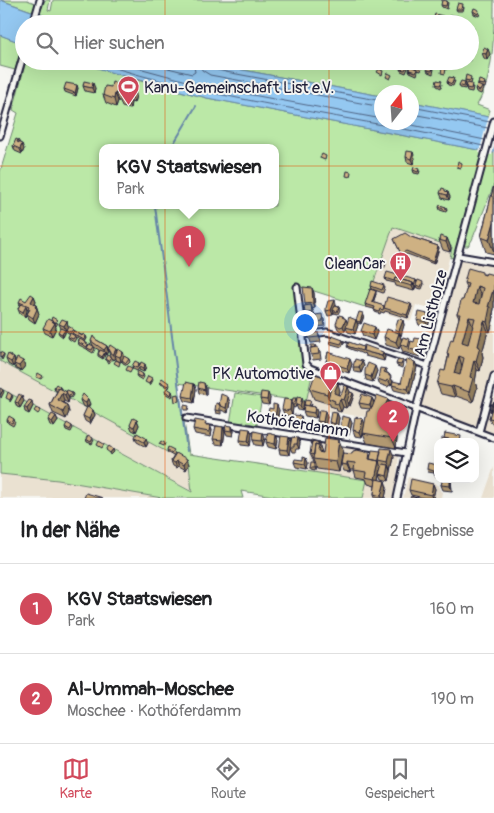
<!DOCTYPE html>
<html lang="de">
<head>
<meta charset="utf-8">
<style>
  body { margin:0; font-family:Pangolin,sans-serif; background:#f6f6f6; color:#202124 }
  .controls { position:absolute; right:15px; bottom:15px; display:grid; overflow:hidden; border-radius:10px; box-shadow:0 5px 20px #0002 }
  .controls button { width:45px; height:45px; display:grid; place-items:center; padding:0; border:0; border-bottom:1px solid #e0e0e0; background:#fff; color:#202124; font:25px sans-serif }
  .compass { position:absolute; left:374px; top:85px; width:45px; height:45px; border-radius:50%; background:#fff; box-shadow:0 5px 20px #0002; rotate:17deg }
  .you { position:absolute; left:304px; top:322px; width:18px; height:18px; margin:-12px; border:4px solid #fff; border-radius:50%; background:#1a73e8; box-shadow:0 0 0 8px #1a73e833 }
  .badge { display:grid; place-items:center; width:32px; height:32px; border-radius:50%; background:#d1495b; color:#fff; font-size:16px; font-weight:700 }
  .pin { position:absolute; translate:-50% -41px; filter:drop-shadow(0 1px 2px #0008) }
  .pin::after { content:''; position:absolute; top:26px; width:18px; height:15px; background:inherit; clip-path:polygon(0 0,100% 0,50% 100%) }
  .popup { position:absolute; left:99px; top:144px; width:180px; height:65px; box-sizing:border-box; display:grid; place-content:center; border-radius:10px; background:#fff; filter:drop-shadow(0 1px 4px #0005); font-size:16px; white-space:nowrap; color:#757577 }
  .popup b { font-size:19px; color:#202124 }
  .popup::after { content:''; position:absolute; left:50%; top:100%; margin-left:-10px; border:10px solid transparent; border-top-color:#fff }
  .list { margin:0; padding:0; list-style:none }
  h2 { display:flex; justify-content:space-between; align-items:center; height:65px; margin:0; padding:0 20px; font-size:21px }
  h2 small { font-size:16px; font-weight:400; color:#757577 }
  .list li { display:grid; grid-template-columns:32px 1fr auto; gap:15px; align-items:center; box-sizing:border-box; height:90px; padding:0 20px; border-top:1px solid #e0e0e0 }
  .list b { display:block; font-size:19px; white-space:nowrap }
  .list p { margin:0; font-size:16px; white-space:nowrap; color:#757577 }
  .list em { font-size:16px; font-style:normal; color:#757577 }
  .icon { flex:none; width:28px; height:28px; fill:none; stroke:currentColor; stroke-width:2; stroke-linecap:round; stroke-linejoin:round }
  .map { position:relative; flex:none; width:494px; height:498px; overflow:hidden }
  .search { position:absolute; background:#fff; box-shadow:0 5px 20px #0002; left:15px; right:15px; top:15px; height:55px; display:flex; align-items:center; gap:12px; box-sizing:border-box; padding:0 18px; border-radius:28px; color:#757577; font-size:19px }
  .sheet { height:245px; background:#fff }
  nav { display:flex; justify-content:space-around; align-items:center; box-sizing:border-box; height:70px; border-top:1px solid #e0e0e0; background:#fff; font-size:14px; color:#757577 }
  nav a { display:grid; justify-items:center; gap:2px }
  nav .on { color:#d1495b }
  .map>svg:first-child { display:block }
  .built { fill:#eae1d1 }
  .green { fill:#bbe8a7; stroke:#6e8571; fill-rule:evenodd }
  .water { fill:#94c8f1; stroke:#6686a8 }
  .pier { fill:#f6f6f2 }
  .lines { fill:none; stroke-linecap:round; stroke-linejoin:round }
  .shore { stroke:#506484; stroke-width:1 }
  .stream { stroke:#6686a8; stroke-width:2 }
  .minor-casing { stroke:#22223b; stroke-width:9 }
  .minor { stroke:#f6f6f2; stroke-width:5 }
  .wall { fill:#b19871; stroke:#22223b }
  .shaded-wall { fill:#907c5c; stroke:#22223b }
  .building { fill:#ceb183; stroke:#22223b; fill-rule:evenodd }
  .grid { fill:none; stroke:#e8590c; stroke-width:1; stroke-opacity:0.55 }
  .labels { text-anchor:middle; stroke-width:4; stroke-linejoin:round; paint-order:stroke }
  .poi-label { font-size:16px; fill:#22223b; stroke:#f6f6f2; text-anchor:end }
  .street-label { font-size:16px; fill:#22223b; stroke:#f6f6f2 }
</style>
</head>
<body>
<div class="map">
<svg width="494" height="498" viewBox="0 0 494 498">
  <rect width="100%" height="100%" fill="#f6f6f2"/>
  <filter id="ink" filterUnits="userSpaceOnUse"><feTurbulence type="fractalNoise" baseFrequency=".02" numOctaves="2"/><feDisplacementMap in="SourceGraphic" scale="10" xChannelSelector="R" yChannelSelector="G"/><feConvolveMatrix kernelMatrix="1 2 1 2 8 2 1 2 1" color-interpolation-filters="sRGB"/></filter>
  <g filter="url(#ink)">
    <path class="built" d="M 392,227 L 452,247 L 436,311 L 416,305 L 411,321 L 365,307 Z
      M 459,256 L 494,262 L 494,438 L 416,409 Z
      M 0,361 L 190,464 L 193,492 L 0,388 Z
      M 312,375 L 408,409 L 404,428 L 386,424 L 371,418 L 305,408 Z
      M 312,439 L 399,454 L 395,498 L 363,498 L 367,480 L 307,471 Z
      M 494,467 L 494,498 L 483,498 Z
      M 0,474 L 58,480 L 162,498 L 0,498 Z
      M 408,477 L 437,484 L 442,492 L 441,498 L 403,498 Z"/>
    <path class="green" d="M 1,0 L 27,0 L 35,3 L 35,6 L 42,8 L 45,0 L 50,0 L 48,10 L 51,11 L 53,0 L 494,0 C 494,36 494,76 477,105 L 490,110 L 488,117 L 412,102 L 412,92 L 382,92 L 381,96 L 227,67 L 202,61 L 470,61 L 470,24 L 68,24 Z
      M 0,35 L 24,44 L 24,52 L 21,51 L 15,70 L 0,66 Z
      M 26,61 L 78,61 L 133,79 L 207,98 L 494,153 L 494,185 L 472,240 L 468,246 L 462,246 L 459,256 L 450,258 L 452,247 L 393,227 L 365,307 L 298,286 L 294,287 L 302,358 L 306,374 L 312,375 L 306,402 L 178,383 L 189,454 L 367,480 L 363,498 L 287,498 L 241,491 L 243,498 L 162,498 L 58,480 L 0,474 L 0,388 L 192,492 L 189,464 L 0,361 L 0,172 L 18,113 L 13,110 ZM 103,148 L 275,148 L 275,206 L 103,206 Z
      M 235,393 L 262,397 L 257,425 L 243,422 L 242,425 L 230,423 Z"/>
    <path class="water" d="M 0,0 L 68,24 L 24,24 L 24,44 L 0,35 Z
      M 76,61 L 202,61 L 227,67 L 381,96 L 382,122 L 412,122 L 412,102 L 494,118 L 494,153 L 207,98 L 113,73 Z"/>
    <path class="pier" d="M 489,115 L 494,116 L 494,147 L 492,155 L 479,153 Z"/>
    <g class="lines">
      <path class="shore" d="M 93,61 C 220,103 354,115 483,146
        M 113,61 L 209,87 L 382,119
        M 140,61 L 192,74 L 195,72 L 193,61
        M 200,61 L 202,70 L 210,75 L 382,107
        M 206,61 L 210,68 L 226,72 L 382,101
        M 412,107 L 490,122
        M 412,114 L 488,128
        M 397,122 L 485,140"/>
      <path class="stream" d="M 171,148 L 196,106
        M 155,206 L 187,451"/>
      <defs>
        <path id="minor" d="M 33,24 L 40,0
          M 0,136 L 24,53
          M 459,256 L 494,262
          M 297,287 L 306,364 L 310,368 L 494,438
          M 303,335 L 327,332 L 428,366
          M 186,418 L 406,453
          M 479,432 L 494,376
          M 397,498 L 416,409 L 494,121"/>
      </defs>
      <use href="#minor" class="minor-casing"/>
      <use href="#minor" class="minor"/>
    </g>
    <path class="wall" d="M 447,1 L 448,3 L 447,9 L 442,7 L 441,5 Z
      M 464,7 L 463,11 L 457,11 L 456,9 Z
      M 473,11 L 480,13 L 479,16 L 474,14 Z
      M 457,16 L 458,19 L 456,22 L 451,21 L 450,18 Z
      M 434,17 L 443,18 L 442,22 L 435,20 Z
      M 482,53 L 490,54 L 487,60 L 484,58 Z
      M 422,63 L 423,65 L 421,71 L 417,70 L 418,71 L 417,75 L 410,72 L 409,70 L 415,68 L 415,67 Z
      M 407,66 L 408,68 L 406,73 L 401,71 L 400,69 Z
      M 434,69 L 433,74 L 428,72 L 427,70 Z
      M 465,80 L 472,80 L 471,84 L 465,82 Z
      M 455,81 L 453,86 L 448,85 L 447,82 Z
      M 465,82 L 466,85 L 465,89 L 460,88 L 459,85 Z
      M 436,84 L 442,84 L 441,88 L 437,86 Z
      M 478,84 L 486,84 L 485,88 L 482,87 L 483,89 L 481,94 L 476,92 L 475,89 L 478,86 Z
      M 83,86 L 95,88 L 94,93 L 85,91 Z
      M 111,87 L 133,88 L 136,95 L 134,103 L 131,102 L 130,109 L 122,107 L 120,101 L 118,101 L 116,107 L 106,103 L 103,95 Z
      M 473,87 L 472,92 L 467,91 L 466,88 Z
      M 78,88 L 76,96 L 65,92 L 64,89 Z
      M 18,140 L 24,149 L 22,154 L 15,151 L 13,146 Z
      M 406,157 L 415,158 L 413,164 L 407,162 Z
      M 413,170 L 420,171 L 419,174 L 414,173 Z
      M 494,185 L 494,254 L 486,252 L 481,237 Z
      M 446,191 L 450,197 L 449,200 L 442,198 L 440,193 Z
      M 439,207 L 446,207 L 447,209 L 446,212 L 440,210 Z
      M 411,237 L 438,246 L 439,248 L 434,264 L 407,254 L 402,256 L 394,239 Z
      M 447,238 L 451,248 L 450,252 L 443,250 L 439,240 Z
      M 385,261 L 386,264 L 384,269 L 379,267 L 378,265 Z
      M 483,274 L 494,275 L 494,309 L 493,314 L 494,317 L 490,332 L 488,331 L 482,353 L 483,357 L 480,371 L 477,370 L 475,382 L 477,388 L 473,402 L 456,396 L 455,397 L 441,394 L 437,384 L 445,371 L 448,357 L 447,353 L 453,340 L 459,318 L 457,314 L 463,300 L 467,289 L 464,283 Z
      M 385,278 L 416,280 L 417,283 L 424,284 L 422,289 L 417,288 L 416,286 L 414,291 L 396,286 L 395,283 L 386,281 Z
      M 371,286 L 385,287 L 383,293 L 372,289 Z
      M 312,288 L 314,293 L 315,308 L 312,309 L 315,315 L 324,319 L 325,326 L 310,328 L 305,313 L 306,306 L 305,304 Z
      M 376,294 L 373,303 L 384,306 L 412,307 L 408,318 L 385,311 L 384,313 L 381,312 L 380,314 L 375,312 L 374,309 L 366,307 L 365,304 Z
      M 34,296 L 36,301 L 34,304 L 36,305 L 39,314 L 35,323 L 29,319 L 27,314 L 29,310 L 27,309 L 27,311 L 25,317 L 20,314 L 18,309 L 20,304 L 19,302 L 26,301 Z
      M 336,305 L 336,306 L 339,307 L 340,310 L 338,314 L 334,313 L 333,315 L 328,316 L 326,311 Z
      M 343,316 L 347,322 L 356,320 L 364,316 L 361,324 L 357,323 L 358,325 L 355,334 L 348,332 L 346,328 L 345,331 L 342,332 L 338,329 L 336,324 Z
      M 430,319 L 428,327 L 419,325 L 417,320 Z
      M 403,320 L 404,325 L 400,336 L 402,340 L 423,344 L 420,357 L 403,352 L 400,345 L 399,349 L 386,345 L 384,337 L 395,332 L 395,329 Z
      M 51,321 L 58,323 L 56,326 L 55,325 L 56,328 L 52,336 L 45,333 L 43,328 Z
      M 67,321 L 68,326 L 74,331 L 87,338 L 85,342 L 89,345 L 93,346 L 91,341 L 95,339 L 107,346 L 108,351 L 106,355 L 105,354 L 103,359 L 98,356 L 98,354 L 99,350 L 94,347 L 95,349 L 93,353 L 88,350 L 87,349 L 79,345 L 78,342 L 79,339 L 75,337 L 76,338 L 74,342 L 69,339 L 68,337 L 70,334 L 67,332 L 66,330 L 66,331 L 65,331 L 65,333 L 63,337 L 59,334 L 58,332 L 61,328 L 59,324 Z
      M 375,327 L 377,332 L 374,340 L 363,336 L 361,331 Z
      M 308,334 L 320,337 L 321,342 L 311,343 Z
      M 343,340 L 344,342 L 342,347 L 331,344 L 330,341 Z
      M 315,345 L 316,347 L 320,352 L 321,359 L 313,360 L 311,355 L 311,348 Z
      M 347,346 L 385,357 L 384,361 L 365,356 L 364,353 L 363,354 L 348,348 Z
      M 108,349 L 129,359 L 130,362 L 127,365 L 123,363 L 122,361 L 121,362 L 116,360 L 116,358 L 114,360 L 111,358 L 112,359 L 109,363 L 106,361 L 105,359 L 110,356 Z
      M 328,352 L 352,364 L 349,373 L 330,367 L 328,367 L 326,362 Z
      M 14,358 L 15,362 L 23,361 L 25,366 L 21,371 L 16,369 L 14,364 L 13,367 L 8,364 L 6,359 Z
      M 362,361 L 364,366 L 361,373 L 354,372 L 353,367 Z
      M 415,362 L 417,367 L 410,394 L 394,390 L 392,385 L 401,383 Z
      M 139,363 L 140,365 L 146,367 L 144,372 L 139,370 L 139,368 L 137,371 L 133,369 L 132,366 Z
      M 403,363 L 402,368 L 397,366 L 396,364 Z
      M 386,369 L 387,373 L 389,374 L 393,382 L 391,386 L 389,385 L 388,387 L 379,384 L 378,379 Z
      M 377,371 L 373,382 L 366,380 L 365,375 Z
      M 143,374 L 144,377 L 142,380 L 137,377 L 136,375 Z
      M 160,382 L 169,383 L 170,385 L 169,388 L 161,384 Z
      M 333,382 L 340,391 L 339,395 L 341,395 L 350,392 L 354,395 L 350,406 L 348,405 L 346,408 L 343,407 L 341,412 L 337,411 L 336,408 L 330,406 L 330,404 L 314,399 L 310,389 Z
      M 204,383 L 206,388 L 206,395 L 199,393 L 198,388 Z
      M 194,384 L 196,389 L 194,403 L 185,401 L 183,396 Z
      M 54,387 L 60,387 L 61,389 L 66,392 L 72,392 L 73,395 L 71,398 L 69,397 L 69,399 L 68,403 L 64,401 L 63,403 L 67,405 L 69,412 L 66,419 L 53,413 L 50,405 L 57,391 L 55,390 Z
      M 165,391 L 172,391 L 173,394 L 172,397 L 166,394 Z
      M 270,398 L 269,405 L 262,404 L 260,399 Z
      M 296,398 L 297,401 L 304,403 L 302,411 L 298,410 L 296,405 L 295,408 L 293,407 L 292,415 L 288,416 L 284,414 L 282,409 L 292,403 Z
      M 372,398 L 374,402 L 391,409 L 389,415 L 394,416 L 398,426 L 397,430 L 394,430 L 397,438 L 396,448 L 367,443 L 363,433 L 365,425 L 362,437 L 355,436 L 353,430 L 365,424 L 370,409 L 361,408 L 359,403 Z
      M 80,400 L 90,404 L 88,408 L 93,410 L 95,415 L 90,424 L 85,421 L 83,416 L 87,408 L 82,405 Z
      M 24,401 L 20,408 L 17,407 L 15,402 Z
      M 494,401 L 494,424 L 491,423 L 489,418 L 491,413 L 490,411 Z
      M 230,402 L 228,413 L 221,410 L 221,414 L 216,413 L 215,410 L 220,404 Z
      M 312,404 L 311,407 L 315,407 L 317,412 L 316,418 L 305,416 L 303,411 Z
      M 33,406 L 29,414 L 25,412 L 24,407 Z
      M 279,410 L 278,415 L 280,416 L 281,418 L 280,425 L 277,424 L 276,423 L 269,422 L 267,417 Z
      M 337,413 L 339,418 L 337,429 L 331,428 L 329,422 Z
      M 56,416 L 58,421 L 54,427 L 50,425 L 48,420 Z
      M 327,417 L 325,427 L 319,426 L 317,421 Z
      M 14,419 L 15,422 L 13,426 L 8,423 L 7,420 Z
      M 137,420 L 139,425 L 136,432 L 132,430 L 130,425 Z
      M 302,421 L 301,429 L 295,428 L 293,423 Z
      M 352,423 L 349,435 L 341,434 L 340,429 Z
      M 207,425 L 212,430 L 211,437 L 195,434 L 193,429 Z
      M 72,426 L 73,428 L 71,432 L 66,430 L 65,427 Z
      M 232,426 L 234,431 L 233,436 L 227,435 L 225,430 Z
      M 223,427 L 225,432 L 223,445 L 215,444 L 213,439 Z
      M 250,429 L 252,434 L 250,446 L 241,445 L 240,440 Z
      M 276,435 L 278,440 L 276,449 L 268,447 L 266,442 Z
      M 135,437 L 148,443 L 146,447 L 137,442 Z
      M 289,437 L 291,442 L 289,455 L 280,454 L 279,449 Z
      M 265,438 L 263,446 L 255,445 L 253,440 Z
      M 298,438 L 300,443 L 299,449 L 296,449 L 295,452 L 292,452 L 290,447 Z
      M 86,439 L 94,440 L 92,444 L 87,442 Z
      M 310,443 L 320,444 L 320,447 L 322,453 L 343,450 L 339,472 L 317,469 L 316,467 L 315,471 L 311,470 L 310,468 L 314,462 L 310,454 L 312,446 Z
      M 167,450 L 175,453 L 173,456 L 168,453 Z
      M 176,453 L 189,464 L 186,470 L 179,466 L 177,468 L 173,466 L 171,461 Z
      M 352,454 L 394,457 L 389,481 L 382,479 L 380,474 L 381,468 L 379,480 L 385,481 L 387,488 L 385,498 L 375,498 L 374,494 L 375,486 L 368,484 L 366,479 L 356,477 L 354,470 L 350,470 L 350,472 L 344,471 L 341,464 Z
      M 306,458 L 308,463 L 307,469 L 296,467 L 294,462 L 303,460 Z
      M 438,465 L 438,476 L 435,476 L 434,473 L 428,472 L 427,469 Z
      M 443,479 L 451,479 L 452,491 L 443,490 L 441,485 Z
      M 433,484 L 435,489 L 433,498 L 424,498 L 411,495 L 409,490 Z"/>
    <path class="shaded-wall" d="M 488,49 L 490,54 L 487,60 L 486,54 Z
      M 93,83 L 95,88 L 94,93 L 92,88 Z
      M 77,85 L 78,88 L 76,96 L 75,93 Z
      M 133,88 L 136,95 L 134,103 L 131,95 Z
      M 115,93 L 118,101 L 116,107 L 114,99 Z
      M 128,95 L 131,102 L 130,109 L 127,101 Z
      M 22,144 L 24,149 L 22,154 L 20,149 Z
      M 413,152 L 415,158 L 413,164 L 411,159 Z
      M 448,192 L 450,197 L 449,200 L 447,195 Z
      M 494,222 L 494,252 L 489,240 Z
      M 447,238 L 451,248 L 450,252 L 446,242 Z
      M 438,246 L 439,248 L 434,264 L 433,262 Z
      M 413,283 L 415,288 L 414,291 L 412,286 Z
      M 477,286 L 481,296 L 477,313 L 473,303 Z
      M 312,288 L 314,293 L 315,308 L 313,303 Z
      M 493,290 L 494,294 L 494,309 L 493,314 L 494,317 L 490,332 L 487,322 L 488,307 Z
      M 376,291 L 376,294 L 372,305 L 372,302 Z
      M 34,296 L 36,301 L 33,307 L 31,302 Z
      M 335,300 L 336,305 L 334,311 L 333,310 L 334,313 L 333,315 L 331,310 Z
      M 411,304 L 412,307 L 408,318 L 407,315 Z
      M 36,305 L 39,314 L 35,323 L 33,318 L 35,307 Z
      M 311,305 L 317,320 L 316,322 L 312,312 Z
      M 26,306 L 27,311 L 25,317 L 23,312 Z
      M 363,313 L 364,316 L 361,324 L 360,322 Z
      M 428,314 L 430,319 L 428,327 L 426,322 Z
      M 469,317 L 473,327 L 466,352 L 462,342 Z
      M 346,319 L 348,324 L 346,327 L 346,328 L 345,331 L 343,326 Z
      M 356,320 L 358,325 L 355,334 L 353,329 Z
      M 403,320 L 404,325 L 401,336 L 399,331 Z
      M 67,321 L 68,326 L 66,331 L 64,326 Z
      M 484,321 L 488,331 L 482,353 L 483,357 L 480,371 L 476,361 L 478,346 Z
      M 55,323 L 56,328 L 52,336 L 50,331 Z
      M 375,327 L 377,332 L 374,340 L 372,335 Z
      M 65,330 L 65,333 L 63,337 L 62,334 Z
      M 399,333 L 402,341 L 399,349 L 396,342 Z
      M 86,336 L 87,338 L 85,342 L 84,340 Z
      M 421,339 L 423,344 L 420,357 L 418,351 Z
      M 107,346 L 108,351 L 106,355 L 104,350 Z
      M 116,349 L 118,354 L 115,355 L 116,358 L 114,360 L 113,355 Z
      M 105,352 L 105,355 L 103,359 L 102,357 Z
      M 123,352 L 125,357 L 121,362 L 120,357 Z
      M 383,352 L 385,357 L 384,361 L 382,356 Z
      M 4,354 L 4,356 L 2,360 L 1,358 Z
      M 459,356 L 462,366 L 458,383 L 454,373 Z
      M 14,358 L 15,363 L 13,367 L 11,362 Z
      M 350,359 L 352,364 L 349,373 L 347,368 Z
      M 474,360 L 477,370 L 475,382 L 477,388 L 473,402 L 469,392 L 470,377 Z
      M 23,361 L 25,366 L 21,371 L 19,366 Z
      M 362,361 L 364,366 L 361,373 L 359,367 Z
      M 415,362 L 417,367 L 410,394 L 408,389 Z
      M 145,364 L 146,367 L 144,372 L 143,369 Z
      M 375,366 L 377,371 L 373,382 L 371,377 Z
      M 389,374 L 393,382 L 391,386 L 389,381 Z
      M 152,378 L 153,380 L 150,386 L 149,384 Z
      M 333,380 L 336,388 L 338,383 L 340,391 L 337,401 L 329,399 L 327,394 Z
      M 204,383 L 206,388 L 206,395 L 205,390 Z
      M 194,384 L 196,389 L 194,403 L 192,398 Z
      M 453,386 L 456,396 L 455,397 L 451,387 Z
      M 348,387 L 351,394 L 347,402 L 348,405 L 346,408 L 344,400 Z
      M 3,390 L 4,392 L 1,398 L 0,395 Z
      M 67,392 L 69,399 L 68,403 L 65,395 Z
      M 62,393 L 64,401 L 61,408 L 58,400 Z
      M 268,393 L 270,398 L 269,405 L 267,400 Z
      M 353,393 L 354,395 L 350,406 L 349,403 Z
      M 12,395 L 13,397 L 10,402 L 10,400 Z
      M 22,396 L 24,401 L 20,408 L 18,403 Z
      M 228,397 L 230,402 L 228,413 L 226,408 Z
      M 302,398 L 304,403 L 302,411 L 300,406 Z
      M 372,398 L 374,403 L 372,410 L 370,405 Z
      M 88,399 L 90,404 L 87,408 L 86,403 Z
      M 340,399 L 343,407 L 341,412 L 338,404 Z
      M 388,399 L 391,409 L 386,424 L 382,414 Z
      M 291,400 L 293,407 L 292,415 L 290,410 Z
      M 32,401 L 33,406 L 29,414 L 27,409 Z
      M 67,405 L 69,412 L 66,419 L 63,412 Z
      M 277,405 L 279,410 L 277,423 L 275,418 Z
      M 315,407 L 317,412 L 316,418 L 314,413 Z
      M 93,410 L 95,415 L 90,424 L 89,419 Z
      M 325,411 L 327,417 L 325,427 L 323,422 Z
      M 337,413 L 339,418 L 337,429 L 335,424 Z
      M 56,416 L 58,421 L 54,427 L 52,422 Z
      M 301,416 L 302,421 L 301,429 L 299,424 Z
      M 394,416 L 398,426 L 397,430 L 393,420 Z
      M 350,418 L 352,423 L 349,435 L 347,430 Z
      M 363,419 L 365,424 L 362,437 L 360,432 Z
      M 388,419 L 392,429 L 387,426 Z
      M 137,420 L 139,425 L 136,432 L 134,427 Z
      M 210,425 L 212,430 L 211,437 L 209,432 Z
      M 232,426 L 234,431 L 233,436 L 232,431 Z
      M 223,427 L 225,432 L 223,445 L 222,440 Z
      M 394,428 L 397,438 L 396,448 L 392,438 Z
      M 250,429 L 252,434 L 250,446 L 248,441 Z
      M 263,433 L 265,438 L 263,446 L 262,441 Z
      M 276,435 L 278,440 L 276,449 L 275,444 Z
      M 289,437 L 291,442 L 289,455 L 287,450 Z
      M 146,438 L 148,443 L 146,447 L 144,442 Z
      M 298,438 L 300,443 L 299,449 L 297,444 Z
      M 339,440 L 343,450 L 339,472 L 336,462 Z
      M 318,442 L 320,442 L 320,447 L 323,455 L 316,455 Z
      M 113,449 L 114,452 L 111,455 L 110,453 Z
      M 391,449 L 394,457 L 391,470 L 388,462 Z
      M 306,458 L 308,463 L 307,469 L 305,464 Z
      M 187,459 L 189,464 L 186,470 L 184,465 Z
      M 177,461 L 179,466 L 177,468 L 175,463 Z
      M 379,461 L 381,468 L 378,486 L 375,479 Z
      M 347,462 L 350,470 L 350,472 L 347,465 Z
      M 389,465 L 391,471 L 389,481 L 387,476 Z
      M 450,479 L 451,479 L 451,481 L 452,491 L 450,486 Z
      M 385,481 L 387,488 L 385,498 L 382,498 L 381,496 Z
      M 433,484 L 435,489 L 433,498 L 432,498 L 431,495 Z"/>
    <path class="building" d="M 442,0 L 447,1 L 446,6 L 441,5 Z
      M 458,3 L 463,4 L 462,9 L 456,9 Z
      M 474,8 L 479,10 L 478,14 L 473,11 Z
      M 435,14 L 443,16 L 441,19 L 434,17 Z
      M 451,15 L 457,16 L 455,20 L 450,18 Z
      M 400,21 L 407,24 L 399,24 Z
      M 470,27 L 474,28 L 472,31 L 470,31 Z
      M 484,47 L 488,49 L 486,54 L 482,53 Z
      M 416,61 L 422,63 L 420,68 L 415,67 Z
      M 402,64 L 407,66 L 405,70 L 400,69 Z
      M 429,65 L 433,66 L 432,71 L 427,70 Z
      M 410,66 L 417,69 L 416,72 L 409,70 Z
      M 442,68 L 446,69 L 445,74 L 441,73 Z
      M 379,69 L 383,71 L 382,75 L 377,72 Z
      M 388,73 L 392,75 L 390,79 L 386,77 Z
      M 466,75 L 471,77 L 470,81 L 465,80 Z
      M 449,77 L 454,78 L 452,84 L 447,82 Z
      M 437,80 L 442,81 L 440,85 L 436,84 Z
      M 479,80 L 485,82 L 484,85 L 478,84 Z
      M 84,81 L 93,83 L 92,88 L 83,86 Z
      M 461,81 L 465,82 L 464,87 L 459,85 Z
      M 112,82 L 133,88 L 131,95 L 128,95 L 127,101 L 120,99 L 120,97 L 122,97 L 123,95 L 115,93 L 114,99 L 103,95 L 105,86 L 111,87 Z
      M 66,83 L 77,85 L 75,93 L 64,89 Z
      M 467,83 L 472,84 L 471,89 L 466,88 Z
      M 477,85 L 482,87 L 480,91 L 475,89 Z
      M 16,139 L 18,140 L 17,142 L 22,144 L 20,149 L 13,146 Z
      M 407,151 L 413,152 L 411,159 L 406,157 Z
      M 322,154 L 326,156 L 325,160 L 320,158 Z
      M 458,161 L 462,163 L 461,168 L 457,167 Z
      M 414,167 L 419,169 L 418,172 L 413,170 Z
      M 347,171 L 351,172 L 350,177 L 346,176 Z
      M 494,185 L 494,222 L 489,240 L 481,237 Z
      M 442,188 L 445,189 L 445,191 L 448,192 L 447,195 L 440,193 Z
      M 440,205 L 446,207 L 445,210 L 439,207 Z
      M 405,233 L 411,237 L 438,246 L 433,262 L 406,251 L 401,254 L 394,239 Z
      M 440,236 L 447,238 L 446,242 L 439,240 Z
      M 380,260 L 385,261 L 383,266 L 378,265 Z
      M 468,268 L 482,272 L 482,274 L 485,275 L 486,273 L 494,275 L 494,291 L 493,290 L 488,307 L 490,307 L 487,322 L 484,321 L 478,346 L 480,347 L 476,361 L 474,360 L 470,377 L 473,378 L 469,392 L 453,386 L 451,387 L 437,384 L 441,370 L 445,371 L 449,354 L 447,353 L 451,339 L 453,340 L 460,314 L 457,314 L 460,305 L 461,300 L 463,300 L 468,284 L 464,283 ZM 477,286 L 483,288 L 479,304 L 473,303 ZM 469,317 L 475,318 L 468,344 L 462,342 ZM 459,356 L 464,358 L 460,375 L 454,373 Z
      M 387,272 L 416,280 L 414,286 L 413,283 L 395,278 L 394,281 L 385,278 Z
      M 395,278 L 413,283 L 412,286 L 394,281 Z
      M 418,280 L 423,282 L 421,287 L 416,285 Z
      M 372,281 L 384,285 L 382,290 L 371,286 Z
      M 303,287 L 312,288 L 313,303 L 305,304 Z
      M 370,289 L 376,291 L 372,302 L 384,306 L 383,310 L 380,309 L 379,312 L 374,310 L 375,307 L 365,304 Z
      M 31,294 L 34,296 L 31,302 L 36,305 L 35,307 L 37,309 L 33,318 L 27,314 L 30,309 L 28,308 L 29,306 L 19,302 L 21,298 L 26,301 Z
      M 387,297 L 411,304 L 407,315 L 384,308 Z
      M 335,300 L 331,310 L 326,311 L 326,308 L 328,301 Z
      M 20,304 L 26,306 L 23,312 L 18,309 Z
      M 311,305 L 312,312 L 305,313 L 304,306 Z
      M 335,306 L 339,307 L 337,312 L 333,310 Z
      M 359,312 L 363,313 L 360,322 L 356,321 Z
      M 419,312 L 428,314 L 426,322 L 417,320 Z
      M 322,314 L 323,321 L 316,322 L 315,315 Z
      M 339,315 L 343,316 L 342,317 L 346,319 L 343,326 L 340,327 L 336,324 Z
      M 52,317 L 57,320 L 55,323 L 51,320 Z
      M 349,317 L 356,320 L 353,329 L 346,327 Z
      M 48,319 L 55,323 L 50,331 L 43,328 Z
      M 62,319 L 67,321 L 64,326 L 59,324 Z
      M 398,319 L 403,320 L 399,331 L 395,329 Z
      M 364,323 L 375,327 L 372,335 L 361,331 Z
      M 68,326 L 73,329 L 71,332 L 66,330 Z
      M 60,328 L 65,330 L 62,334 L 58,332 Z
      M 387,329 L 399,333 L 396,342 L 384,337 Z
      M 74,331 L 82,336 L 83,334 L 86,336 L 84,340 L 72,333 Z
      M 318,332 L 319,337 L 309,338 L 308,334 Z
      M 70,333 L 75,336 L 73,339 L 68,337 Z
      M 93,336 L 95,339 L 107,346 L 104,350 L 91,341 Z
      M 332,336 L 343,340 L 341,344 L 330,341 Z
      M 403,337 L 410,339 L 408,347 L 400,344 Z
      M 415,338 L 421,339 L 418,351 L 409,349 L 411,341 L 414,342 Z
      M 80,339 L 89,345 L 87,347 L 78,342 Z
      M 349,342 L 363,347 L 362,351 L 347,346 Z
      M 89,344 L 94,346 L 92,350 L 87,348 Z
      M 110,345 L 116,349 L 113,355 L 109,352 L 110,350 L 108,349 Z
      M 311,345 L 315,345 L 315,347 L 311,348 Z
      M 364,345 L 383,352 L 382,356 L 363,351 Z
      M 318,347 L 319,354 L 311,355 L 310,348 Z
      M 118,349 L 123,352 L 120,357 L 115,355 Z
      M 100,350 L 105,352 L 102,357 L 98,354 Z
      M 0,352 L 4,354 L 1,358 L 0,357 Z
      M 328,352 L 350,359 L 347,368 L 328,362 L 326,362 Z
      M 8,354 L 14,358 L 11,362 L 6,359 Z
      M 107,355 L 111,357 L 108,361 L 105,359 Z
      M 124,356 L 129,359 L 126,363 L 122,360 Z
      M 17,358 L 23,361 L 19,366 L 14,364 Z
      M 355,359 L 362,361 L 359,367 L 353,367 Z
      M 398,359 L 403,360 L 401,365 L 396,364 Z
      M 407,359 L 415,362 L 408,389 L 392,385 L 393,381 L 401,383 Z
      M 116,360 L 120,362 L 119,366 L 114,363 Z
      M 135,361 L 139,363 L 137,368 L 132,366 Z
      M 141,362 L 145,364 L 143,369 L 139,367 Z
      M 368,363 L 375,366 L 371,377 L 365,375 L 365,370 Z
      M 128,366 L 132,368 L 130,372 L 126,370 Z
      M 380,368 L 386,369 L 384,372 L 389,374 L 389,376 L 391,376 L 389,381 L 387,380 L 386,382 L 378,379 Z
      M 138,371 L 143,374 L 141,377 L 136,375 Z
      M 38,373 L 43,376 L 41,379 L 36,377 Z
      M 315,374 L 333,380 L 327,394 L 310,389 Z
      M 148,376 L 152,378 L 149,384 L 145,382 Z
      M 162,378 L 169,383 L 168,386 L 160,382 Z
      M 186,382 L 194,384 L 192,398 L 183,396 Z
      M 199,382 L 204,383 L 205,390 L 198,388 Z
      M 333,382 L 338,383 L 334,393 L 339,395 L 341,395 L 345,385 L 348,387 L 344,400 L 340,399 L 338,404 L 334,403 L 335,401 L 328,398 Z
      M 56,384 L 60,387 L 58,389 L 54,387 Z
      M 0,388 L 3,390 L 0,395 Z
      M 59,388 L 67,392 L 65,395 L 62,393 L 58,400 L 67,405 L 63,412 L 50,405 Z
      M 167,388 L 172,391 L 171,395 L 165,391 Z
      M 67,390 L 72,392 L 70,396 L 68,395 L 66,392 Z
      M 8,392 L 12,395 L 10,400 L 6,398 Z
      M 261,392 L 268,393 L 267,400 L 260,399 Z
      M 350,392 L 353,393 L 349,403 L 347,402 Z
      M 19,394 L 22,396 L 18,403 L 15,402 Z
      M 83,394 L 88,399 L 86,403 L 80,400 Z
      M 178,394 L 179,401 L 175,402 L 174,395 Z
      M 221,394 L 228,397 L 226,408 L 219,405 Z
      M 362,394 L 372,398 L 370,405 L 359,403 Z
      M 377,395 L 388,399 L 382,414 L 394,416 L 393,420 L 388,419 L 387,426 L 394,428 L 392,438 L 363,433 L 367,411 L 369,411 L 370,408 L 372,408 Z
      M 297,397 L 302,398 L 300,406 L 296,405 Z
      M 293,398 L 296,398 L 294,405 L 292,405 L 292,403 Z
      M 284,399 L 291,400 L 290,410 L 286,411 L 282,409 Z
      M 29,400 L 32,401 L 27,409 L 24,407 Z
      M 305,400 L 311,401 L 309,406 L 304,405 Z
      M 494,401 L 494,419 L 489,418 Z
      M 216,403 L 220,404 L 220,411 L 215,410 Z
      M 492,403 L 493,404 L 491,411 L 490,411 Z
      M 273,404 L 277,405 L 275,418 L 267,417 L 269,408 L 273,409 Z
      M 184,405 L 189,406 L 188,410 L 184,410 Z
      M 304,405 L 315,407 L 314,413 L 303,411 Z
      M 87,407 L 93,410 L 89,419 L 83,416 Z
      M 36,408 L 41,410 L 38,414 L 34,411 Z
      M 319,410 L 323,410 L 325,411 L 323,422 L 317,421 Z
      M 331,412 L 337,413 L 335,424 L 329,422 Z
      M 52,414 L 56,416 L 52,422 L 48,420 Z
      M 277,415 L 280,416 L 279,423 L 276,422 Z
      M 294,415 L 301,416 L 299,424 L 293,423 Z
      M 9,416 L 14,419 L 12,423 L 7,420 Z
      M 342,416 L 350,418 L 347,430 L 340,429 Z
      M 355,417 L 363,419 L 360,432 L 353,430 Z
      M 133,418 L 137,420 L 134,427 L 130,425 Z
      M 195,420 L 206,422 L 205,425 L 210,425 L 209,432 L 193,429 Z
      M 67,423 L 72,426 L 70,430 L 65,427 Z
      M 226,425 L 232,426 L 232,431 L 225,430 Z
      M 216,426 L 223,427 L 222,440 L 213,439 Z
      M 242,428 L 250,429 L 248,441 L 240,440 Z
      M 254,431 L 263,433 L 262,441 L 253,440 Z
      M 137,433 L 146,438 L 144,442 L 135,437 Z
      M 268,433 L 276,435 L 275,444 L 266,442 Z
      M 445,433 L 461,436 L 460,442 L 444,438 Z
      M 88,435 L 93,438 L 91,442 L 86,439 Z
      M 281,436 L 289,437 L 287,450 L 279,449 Z
      M 292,437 L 298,438 L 297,444 L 294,444 L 294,447 L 290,447 Z
      M 325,438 L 339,440 L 336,462 L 313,459 L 315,444 L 319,445 L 318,452 L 323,453 Z
      M 442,438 L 459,441 L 459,442 L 442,442 Z
      M 311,440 L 320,442 L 319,444 L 318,442 L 312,441 L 312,443 L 310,443 Z
      M 99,441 L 104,444 L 102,448 L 97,445 Z
      M 161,441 L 165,443 L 164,446 L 159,444 Z
      M 312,441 L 318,442 L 318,445 L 315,444 L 314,455 L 310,454 Z
      M 109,446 L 113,449 L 110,453 L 106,450 Z
      M 168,447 L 174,450 L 172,453 L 167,450 Z
      M 381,448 L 391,449 L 388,462 L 379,460 Z
      M 357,450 L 370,453 L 369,459 L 379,461 L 375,479 L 365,477 L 366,472 L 354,470 L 355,463 L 347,462 L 347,465 L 341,464 L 343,453 L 352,454 L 353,451 Z
      M 372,450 L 381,451 L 379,460 L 379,463 L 379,461 L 370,459 Z
      M 176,453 L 187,459 L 184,465 L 177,461 L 175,463 L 171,461 Z
      M 303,457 L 306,458 L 305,464 L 294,462 L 295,459 L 303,460 Z
      M 311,462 L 314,462 L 315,465 L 315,468 L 310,468 Z
      M 428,463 L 438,465 L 438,474 L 434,473 L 434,471 L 427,469 Z
      M 383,464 L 389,465 L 387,476 L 380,474 Z
      M 376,479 L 385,481 L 381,496 L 374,494 Z
      M 411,479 L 433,484 L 431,495 L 409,490 Z
      M 443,479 L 450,479 L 450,486 L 441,485 Z
      M 86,493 L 103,498 L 84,498 Z
      M 411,496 L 417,498 L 410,498 Z"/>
  </g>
  <path class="grid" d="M 165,0 L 165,24M 329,0 L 329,24M 165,61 L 165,498M 329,61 L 329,498M 0,166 L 494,166M 0,332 L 494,332"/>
  <defs>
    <symbol id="stadium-pin" viewBox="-11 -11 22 30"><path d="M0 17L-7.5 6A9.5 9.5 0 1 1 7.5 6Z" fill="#d1495b" stroke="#f6f6f2"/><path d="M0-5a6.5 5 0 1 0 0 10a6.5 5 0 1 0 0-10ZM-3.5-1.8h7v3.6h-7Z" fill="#fff"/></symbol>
    <symbol id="building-pin" viewBox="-11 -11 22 30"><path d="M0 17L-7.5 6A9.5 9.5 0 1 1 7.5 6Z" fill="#d1495b" stroke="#f6f6f2"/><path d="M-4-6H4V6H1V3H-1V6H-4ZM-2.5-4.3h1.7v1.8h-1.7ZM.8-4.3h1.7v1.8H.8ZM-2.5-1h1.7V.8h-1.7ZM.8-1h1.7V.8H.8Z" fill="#fff"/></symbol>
    <symbol id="shop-pin" viewBox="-11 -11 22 30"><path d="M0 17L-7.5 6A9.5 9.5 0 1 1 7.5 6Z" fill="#d1495b" stroke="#f6f6f2"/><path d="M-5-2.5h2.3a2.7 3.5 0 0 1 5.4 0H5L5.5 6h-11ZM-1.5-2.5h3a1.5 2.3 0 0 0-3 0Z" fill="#fff"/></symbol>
  </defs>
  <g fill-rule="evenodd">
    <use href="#stadium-pin" x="116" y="74" width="25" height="34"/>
    <use href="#building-pin" x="388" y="250" width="25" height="34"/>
    <use href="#shop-pin" x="318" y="360" width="25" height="34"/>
  </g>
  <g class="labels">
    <g class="poi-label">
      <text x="144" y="93" text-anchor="start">Kanu-Gemeinschaft List e.V.</text>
      <text x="385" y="269">CleanCar</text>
      <text x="314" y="379">PK Automotive</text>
    </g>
    <g class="street-label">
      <text transform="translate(430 313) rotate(-75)" y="6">Am Listholze</text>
      <text transform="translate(298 423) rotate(9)" y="6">Kothöferdamm</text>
    </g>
  </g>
</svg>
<div class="controls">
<button><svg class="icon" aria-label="layers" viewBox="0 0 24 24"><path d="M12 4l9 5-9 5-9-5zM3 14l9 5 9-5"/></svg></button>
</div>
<svg class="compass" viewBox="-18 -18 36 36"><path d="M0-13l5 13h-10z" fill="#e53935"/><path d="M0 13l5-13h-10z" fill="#757577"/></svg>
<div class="you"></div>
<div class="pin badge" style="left:189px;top:267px">1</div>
<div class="popup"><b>KGV Staatswiesen</b>Park</div>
<div class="pin badge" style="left:393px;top:442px">2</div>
<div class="search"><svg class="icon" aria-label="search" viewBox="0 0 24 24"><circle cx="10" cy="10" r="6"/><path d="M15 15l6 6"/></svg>Hier suchen</div>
</div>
<section class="sheet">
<h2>In der Nähe<small>2 Ergebnisse</small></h2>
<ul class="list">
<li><span class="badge">1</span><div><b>KGV Staatswiesen</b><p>Park</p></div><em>160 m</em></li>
<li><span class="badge">2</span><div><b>Al-Ummah-Moschee</b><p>Moschee · Kothöferdamm</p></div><em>190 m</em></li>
</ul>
</section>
<nav>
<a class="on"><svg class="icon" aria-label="map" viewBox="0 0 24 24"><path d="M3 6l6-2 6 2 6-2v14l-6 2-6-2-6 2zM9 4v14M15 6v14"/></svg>Karte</a>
<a><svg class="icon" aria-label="directions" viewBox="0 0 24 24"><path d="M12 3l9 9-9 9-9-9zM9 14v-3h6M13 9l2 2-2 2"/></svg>Route</a>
<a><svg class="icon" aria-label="saved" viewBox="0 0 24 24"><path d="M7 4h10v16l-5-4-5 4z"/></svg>Gespeichert</a>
</nav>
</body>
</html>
